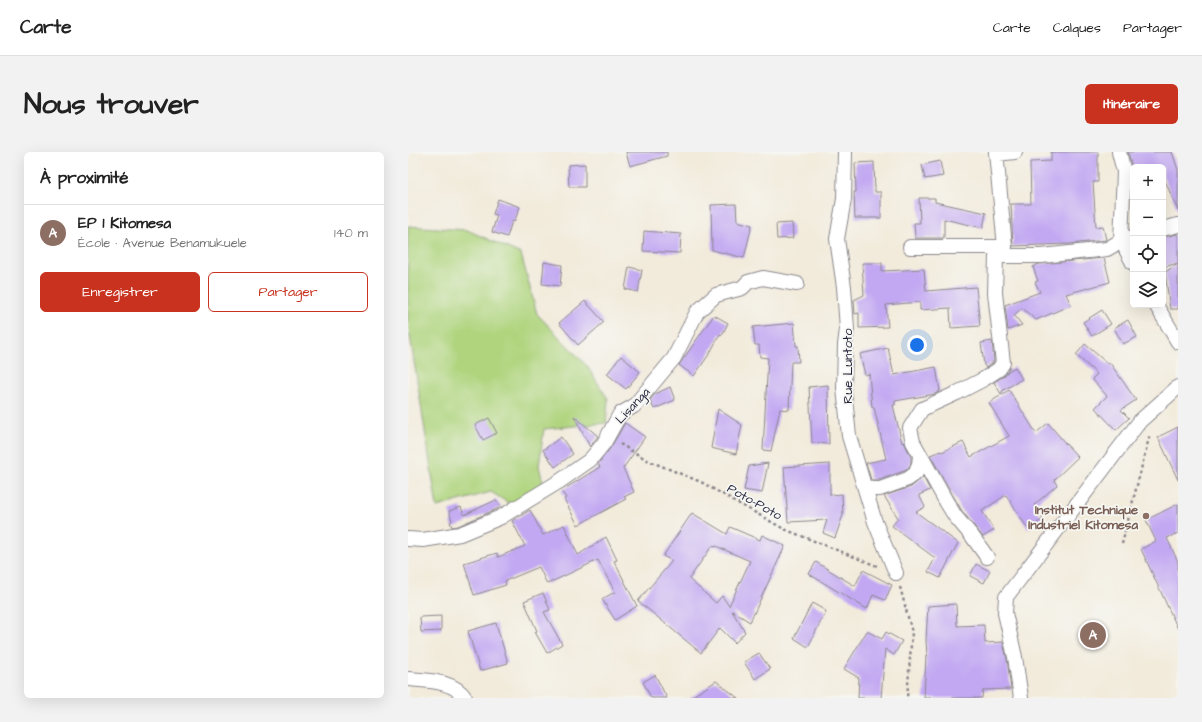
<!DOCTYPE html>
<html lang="fr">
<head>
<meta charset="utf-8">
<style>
  body { margin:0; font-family:"Architects Daughter",sans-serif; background:#f2f2f2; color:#222 }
  .controls { position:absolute; right:12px; top:12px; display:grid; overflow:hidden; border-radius:6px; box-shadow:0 4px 16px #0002 }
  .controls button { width:36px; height:36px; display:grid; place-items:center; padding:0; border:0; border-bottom:1px solid #e0e0e0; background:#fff; color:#222; font:20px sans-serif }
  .you { position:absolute; left:509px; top:193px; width:14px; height:14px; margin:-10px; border:3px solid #fff; border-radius:50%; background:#1a73e8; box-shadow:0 0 0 6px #1a73e833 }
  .badge { display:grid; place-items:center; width:26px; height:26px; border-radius:50%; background:#c8321e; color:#fff; font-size:13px; font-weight:700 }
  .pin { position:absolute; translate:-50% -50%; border:2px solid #fff; box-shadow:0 1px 4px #0006 }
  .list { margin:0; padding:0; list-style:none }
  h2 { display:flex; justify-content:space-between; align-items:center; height:52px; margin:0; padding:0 16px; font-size:17px }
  h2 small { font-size:13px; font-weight:400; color:#767676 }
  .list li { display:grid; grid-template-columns:26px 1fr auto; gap:12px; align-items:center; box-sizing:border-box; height:56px; padding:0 16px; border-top:1px solid #e0e0e0 }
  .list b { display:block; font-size:15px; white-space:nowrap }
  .list p { margin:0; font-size:13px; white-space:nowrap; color:#767676 }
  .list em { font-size:13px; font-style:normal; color:#767676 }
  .actions { display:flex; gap:8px; padding:12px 16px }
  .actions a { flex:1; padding:9px 0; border:1px solid #c8321e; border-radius:6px; text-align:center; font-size:14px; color:#c8321e }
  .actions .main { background:#c8321e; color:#fff }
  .icon { flex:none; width:22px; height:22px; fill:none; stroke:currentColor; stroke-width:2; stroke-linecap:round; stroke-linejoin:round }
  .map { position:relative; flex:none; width:770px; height:546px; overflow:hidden; border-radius:6px }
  header { display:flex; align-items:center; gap:24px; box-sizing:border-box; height:56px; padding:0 20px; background:#fff; border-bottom:1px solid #e0e0e0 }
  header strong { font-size:19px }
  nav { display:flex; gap:22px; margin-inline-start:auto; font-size:14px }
  .intro { display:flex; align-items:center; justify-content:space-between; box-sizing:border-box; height:96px; padding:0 24px }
  h1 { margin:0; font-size:28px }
  .button { padding:10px 18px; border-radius:6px; background:#c8321e; color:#fff; font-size:14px; font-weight:700 }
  main { display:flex; gap:24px; padding:0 24px }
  aside { flex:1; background:#fff; border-radius:6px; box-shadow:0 4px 16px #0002 }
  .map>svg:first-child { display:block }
  .green { fill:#afd47d; stroke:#687b5c }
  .building { fill:#c2a8f2; fill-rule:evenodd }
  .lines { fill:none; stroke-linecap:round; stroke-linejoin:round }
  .street-casing { stroke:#8a868b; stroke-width:16 }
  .path { stroke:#8a868b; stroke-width:2.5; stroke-dasharray:3 3; stroke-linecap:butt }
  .street { stroke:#fff; stroke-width:14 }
  .education-dot { fill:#8d6e63; stroke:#f6f6f2; stroke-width:1.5 }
  .labels { text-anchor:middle; stroke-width:3.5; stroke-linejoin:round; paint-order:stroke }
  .street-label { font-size:13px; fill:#22223b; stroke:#f6f6f2 }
  .education-label { font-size:13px; font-weight:bold; fill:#785e54; stroke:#f6f6f2; text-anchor:end }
</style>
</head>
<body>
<header>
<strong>Carte</strong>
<nav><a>Carte</a><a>Calques</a><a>Partager</a></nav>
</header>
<div class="intro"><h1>Nous trouver</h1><a class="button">Itinéraire</a></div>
<main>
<aside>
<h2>À proximité<small></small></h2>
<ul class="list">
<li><span class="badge" style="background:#8d6e63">A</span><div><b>EP 1 Kitomesa</b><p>École · Avenue Benamukuele</p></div><em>140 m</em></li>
</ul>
<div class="actions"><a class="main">Enregistrer</a><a>Partager</a></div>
</aside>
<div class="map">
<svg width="770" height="546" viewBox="0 0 770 546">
  <rect width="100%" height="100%" fill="#f6f6f2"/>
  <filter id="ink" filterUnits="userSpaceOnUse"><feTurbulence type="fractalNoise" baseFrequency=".025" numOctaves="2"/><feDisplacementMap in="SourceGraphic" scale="8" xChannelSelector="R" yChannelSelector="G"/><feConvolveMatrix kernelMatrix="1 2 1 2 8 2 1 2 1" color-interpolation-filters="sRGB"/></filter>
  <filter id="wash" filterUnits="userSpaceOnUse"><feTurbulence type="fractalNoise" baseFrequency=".012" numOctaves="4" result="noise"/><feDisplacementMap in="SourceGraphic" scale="16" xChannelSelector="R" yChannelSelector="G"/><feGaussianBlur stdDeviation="0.9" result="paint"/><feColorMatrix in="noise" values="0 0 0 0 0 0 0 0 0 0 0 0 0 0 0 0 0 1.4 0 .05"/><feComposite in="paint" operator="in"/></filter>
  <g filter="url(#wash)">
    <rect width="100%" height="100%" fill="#f2ebdb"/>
    <path class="green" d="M 0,74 L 59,78 L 113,102 L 129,162 L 179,214 L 200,247 L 198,271 L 136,277 L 131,314 L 137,338 L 102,352 L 83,340 L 29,355 L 0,171 Z"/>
    <g id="blocks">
      <path class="building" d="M 218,0 L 259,0 L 259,4 L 222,14 Z
        M 643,0 L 690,0 L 690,30 L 685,30 L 688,75 L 695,74 L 698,88 L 662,92 L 605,94 L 603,52 L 623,52 L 622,10 L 643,9 Z
        M 720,0 L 764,0 L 770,18 L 770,59 L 755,24 L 755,15 L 724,15 Z
        M 532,9 L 535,24 L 517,27 L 514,13 Z
        M 466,10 L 467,40 L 473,40 L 473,66 L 447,66 L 446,40 L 448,40 L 447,11 Z
        M 177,12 L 177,35 L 161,35 L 160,13 Z
        M 511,46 L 527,46 L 527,50 L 578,61 L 575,76 L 536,67 L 536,86 L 507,86 L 506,71 L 512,71 Z
        M 90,47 L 112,55 L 106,70 L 104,69 L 99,85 L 84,80 L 89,63 L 85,62 Z
        M 328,52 L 329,69 L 344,73 L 336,106 L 304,98 L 303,53 Z
        M 384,71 L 385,86 L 369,87 L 368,72 Z
        M 236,79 L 273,82 L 272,101 L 235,99 Z
        M 770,82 L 770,111 L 756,115 L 755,108 L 755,85 Z
        M 696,106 L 702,130 L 658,142 L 663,153 L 628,168 L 614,156 L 606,163 L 614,173 L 600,178 L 597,153 L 632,140 L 627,130 L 630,129 L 625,115 L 631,112 Z
        M 136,110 L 154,113 L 152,134 L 134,132 Z
        M 454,111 L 474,111 L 474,119 L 516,117 L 518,139 L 568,135 L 572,174 L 543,176 L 542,156 L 512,158 L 512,150 L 478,153 L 480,175 L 451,176 L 451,161 L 447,162 L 446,148 L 456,143 Z
        M 770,112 L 770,157 L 762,157 L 757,120 Z
        M 221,115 L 234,118 L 230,140 L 217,137 Z
        M 177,149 L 196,170 L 170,193 L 151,171 Z
        M 694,158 L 703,172 L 684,184 L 675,170 Z
        M 306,163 L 320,171 L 314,183 L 312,182 L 302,201 L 286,224 L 271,213 Z
        M 720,168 L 729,185 L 715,192 L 706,176 Z
        M 386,171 L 388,194 L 390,194 L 391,210 L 383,210 L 381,258 L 372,257 L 363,299 L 355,298 L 360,206 L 352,205 L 351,193 L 347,193 L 345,175 Z
        M 584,189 L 586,209 L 578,216 L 576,213 L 573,191 Z
        M 677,192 L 700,212 L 702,211 L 728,248 L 713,258 L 721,266 L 708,278 L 687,256 L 699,244 L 684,227 L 689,222 L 668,203 Z
        M 480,196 L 486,223 L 528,215 L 532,239 L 527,242 L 487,249 L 487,253 L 485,253 L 494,291 L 496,290 L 503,305 L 503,310 L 501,316 L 496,319 L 471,328 L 463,328 L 458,311 L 478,307 L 466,255 L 464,255 L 461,222 L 457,223 L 452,202 Z
        M 213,204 L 232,220 L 218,237 L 199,222 Z
        M 607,215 L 614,227 L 594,239 L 594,241 L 593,242 L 586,230 L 596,224 L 600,219 Z
        M 420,233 L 421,292 L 404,291 L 401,235 Z
        M 262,235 L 267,248 L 246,257 L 242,248 L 247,242 Z
        M 601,238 L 628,281 L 640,271 L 657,291 L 670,305 L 646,328 L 649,333 L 626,353 L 635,367 L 620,377 L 598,343 L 574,359 L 586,378 L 575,385 L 554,359 L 522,303 L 533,299 L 534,300 L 555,290 L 563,305 L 601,284 L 581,251 Z
        M 310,257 L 334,273 L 328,302 L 303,296 Z
        M 166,264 L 190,284 L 182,295 Z
        M 81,266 L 89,281 L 75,288 L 67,273 Z
        M 217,271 L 237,285 L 216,315 L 215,316 L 226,340 L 216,345 L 218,347 L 170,373 L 156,347 L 158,346 L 153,339 L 192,315 L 190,312 L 203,295 Z
        M 770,275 L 770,328 L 750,285 Z
        M 153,285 L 165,302 L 147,315 L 135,298 Z
        M 360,311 L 354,341 L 336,338 L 341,314 Z
        M 422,312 L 422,343 L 434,342 L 435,363 L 427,386 L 415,381 L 419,368 L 380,370 L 376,315 Z
        M 515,325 L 522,338 L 511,343 L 517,355 L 508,360 L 550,391 L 532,426 L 520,420 L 527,406 L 484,374 L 490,366 L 476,344 L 503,335 Z
        M 88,348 L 93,355 L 50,374 L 44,375 L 42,370 L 44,369 L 41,359 L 53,355 L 56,363 Z
        M 770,352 L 770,381 L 759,386 L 770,410 L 770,477 L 733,397 L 748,389 L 738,368 Z
        M 122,358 L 135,383 L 156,373 L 170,403 L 198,385 L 209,408 L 206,409 L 229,454 L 207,468 L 194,447 L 207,440 L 190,408 L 139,432 L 131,415 L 97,429 L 98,433 L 66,443 L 56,411 L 89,401 L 90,405 L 117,394 L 104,369 Z
        M 284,361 L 319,382 L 322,375 L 352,388 L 354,383 L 377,394 L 342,470 L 324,459 L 337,480 L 327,491 L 312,476 L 293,501 L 230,449 L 264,409 L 255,404 ZM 304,394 L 307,395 L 308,394 L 342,409 L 321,454 L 314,444 L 308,451 L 281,427 Z
        M 408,410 L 447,434 L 455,418 L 484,433 L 477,448 L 465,443 L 459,457 L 401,422 Z
        M 568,412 L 582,419 L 576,431 L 562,424 Z
        M 135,441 L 142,458 L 136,460 L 154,492 L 139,501 L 127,480 L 129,479 L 116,449 Z
        M 404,451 L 418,459 L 400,495 L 386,486 Z
        M 548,452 L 549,474 L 576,473 L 577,491 L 595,490 L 599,507 L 603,537 L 575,538 L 574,546 L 516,546 L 518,503 L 519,504 L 518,488 L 520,454 Z
        M 33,464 L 33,479 L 13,480 L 12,465 Z
        M 88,471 L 100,511 L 72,519 L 60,479 Z
        M 459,479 L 474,487 L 478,480 L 494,489 L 486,503 L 477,497 L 473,546 L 450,546 L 451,526 L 436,517 Z
        M 351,501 L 362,517 L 347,527 L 336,510 Z
        M 247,523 L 259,546 L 243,546 L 235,530 Z
        M 308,529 L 330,546 L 282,546 Z"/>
    </g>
  </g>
  <g filter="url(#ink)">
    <use href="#blocks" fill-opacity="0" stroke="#8a868b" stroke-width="1"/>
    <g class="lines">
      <defs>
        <path id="street" d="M 437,0 L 436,47 L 429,87 L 436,135 L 439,177 L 437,193 L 436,236 L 441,284 L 467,370 L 488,421
          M 711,0 L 716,20 L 713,88 L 725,111
          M 588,2 L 607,0
          M 755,77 L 770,73
          M 502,95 L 597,95
          M 588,104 L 634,104 L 699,97 L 711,90 L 713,88 L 725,85
          M 748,153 L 770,190
          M 457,337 L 472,337 L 500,327 L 508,321 L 511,312 L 512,304
          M 0,387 L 15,388 L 52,382 L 93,365 L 152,329 L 182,308 L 196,291 L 212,262 L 226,254 L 266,206 L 289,160 L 308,143 L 334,136 L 340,130 L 355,126 L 389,132
          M 579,405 L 564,384 L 547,364 L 539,351 L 505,290 L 502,276 L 514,257 L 549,241 L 576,227 L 591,217 L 595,211 L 587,141 L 588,104 L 597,95 L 588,0
          M 0,527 C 19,529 46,528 57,546
          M 613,546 L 607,505 L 597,461 L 598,445 L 732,269 L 770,235"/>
      </defs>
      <use href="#street" class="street-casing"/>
      <path class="path" d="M 212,292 L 241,309 L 293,330 L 376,377 L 469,414
        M 714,392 L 742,282
        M 492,435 L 504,480 L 499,546"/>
      <use href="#street" class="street"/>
    </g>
  </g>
  <circle class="education-dot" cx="738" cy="364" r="4"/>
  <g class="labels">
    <g class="street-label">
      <text transform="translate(439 214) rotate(-90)" y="5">Rue Luntoto</text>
      <text transform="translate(224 253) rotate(-47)" y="5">Lisanga</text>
      <text transform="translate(347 349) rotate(29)" y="5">Poto-Poto</text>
    </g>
    <g class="education-label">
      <text x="730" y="362">Institut Technique<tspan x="730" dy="15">Industriel Kitomesa</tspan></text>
    </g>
  </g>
</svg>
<div class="controls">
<button>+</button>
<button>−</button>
<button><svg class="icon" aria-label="locate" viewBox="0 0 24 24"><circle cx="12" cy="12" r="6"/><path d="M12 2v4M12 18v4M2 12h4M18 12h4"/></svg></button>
<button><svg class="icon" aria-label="layers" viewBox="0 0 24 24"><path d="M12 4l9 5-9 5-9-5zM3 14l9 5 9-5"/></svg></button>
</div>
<div class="you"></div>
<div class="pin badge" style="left:685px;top:483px;background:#8d6e63">A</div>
</div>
</main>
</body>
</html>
